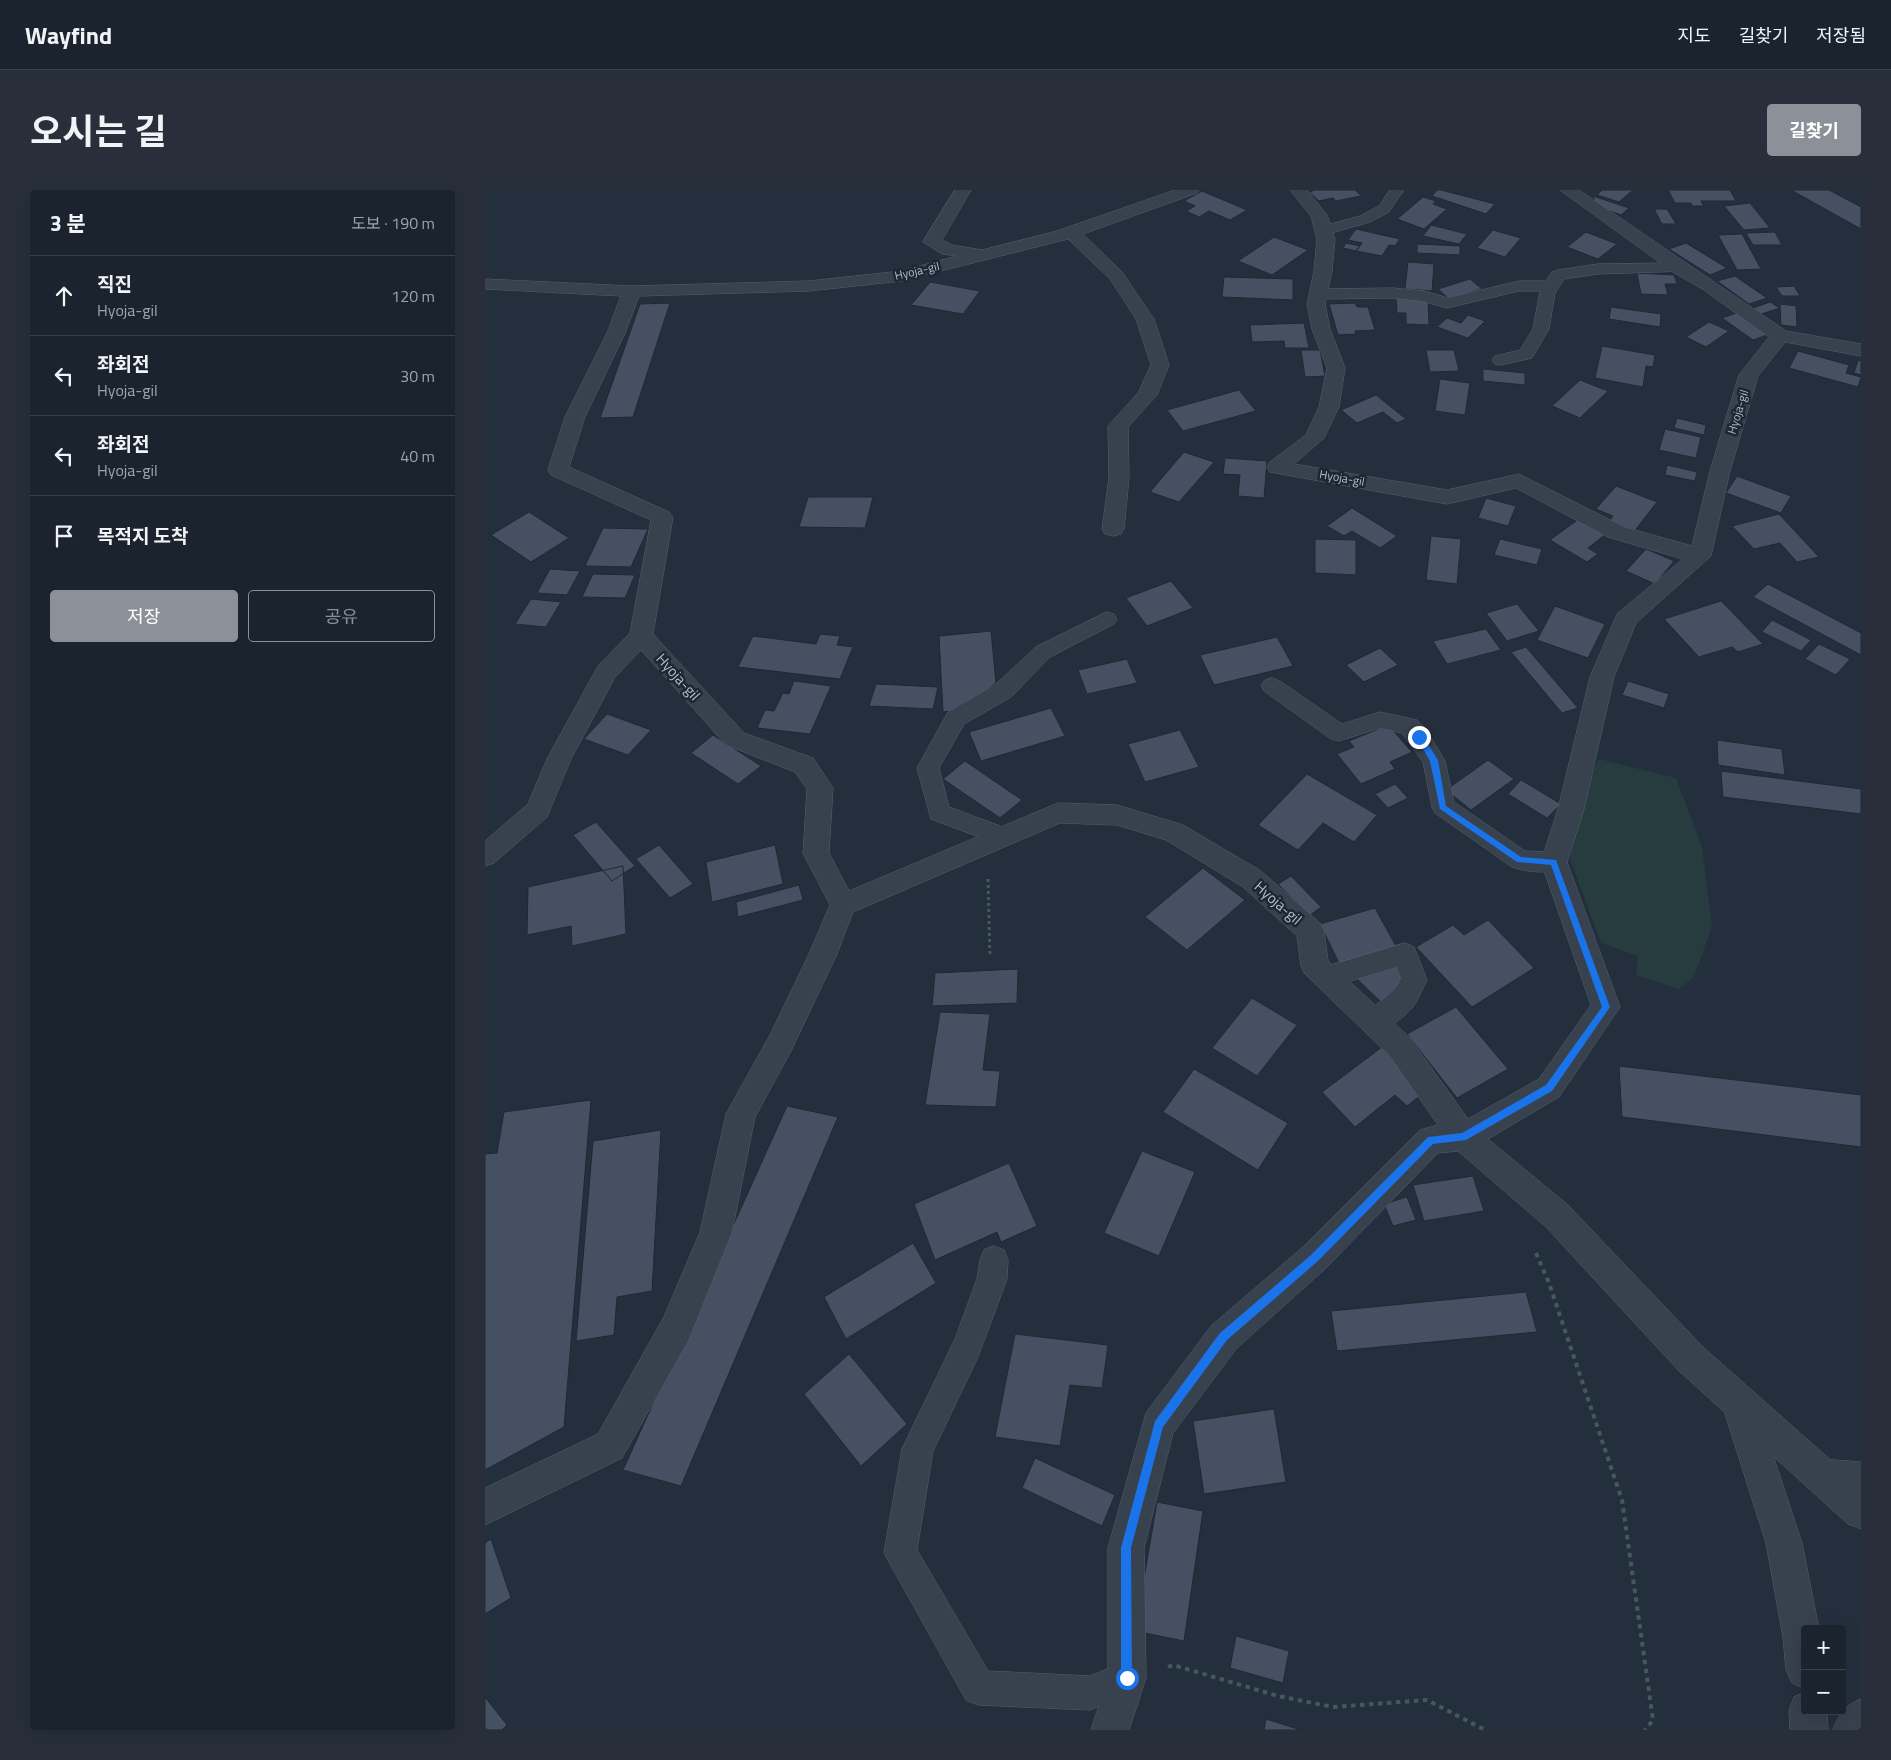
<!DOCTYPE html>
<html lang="ko">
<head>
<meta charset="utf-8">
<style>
  body { margin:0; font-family:"Titillium Web","Noto Sans KR",sans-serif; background:#282f3a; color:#f1f3f6 }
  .controls { position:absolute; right:15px; bottom:15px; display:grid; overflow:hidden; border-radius:5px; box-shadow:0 5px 20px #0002 }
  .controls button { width:45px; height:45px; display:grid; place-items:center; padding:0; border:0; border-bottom:1px solid #39404a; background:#1b232e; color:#f1f3f6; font:25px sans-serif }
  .stop { position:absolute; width:15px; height:15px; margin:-11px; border:4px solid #1a73e8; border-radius:50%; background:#fff }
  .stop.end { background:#1a73e8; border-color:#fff; box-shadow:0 1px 5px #0008 }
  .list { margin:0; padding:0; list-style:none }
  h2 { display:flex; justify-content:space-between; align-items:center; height:65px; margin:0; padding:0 20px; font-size:21px }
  h2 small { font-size:16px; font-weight:400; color:#a0a4aa }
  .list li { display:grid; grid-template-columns:32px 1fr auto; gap:15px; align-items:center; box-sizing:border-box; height:80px; padding:0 20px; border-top:1px solid #39404a }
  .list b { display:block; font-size:19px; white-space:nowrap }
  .list p { margin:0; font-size:16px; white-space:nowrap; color:#a0a4aa }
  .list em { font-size:16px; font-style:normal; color:#a0a4aa }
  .actions { display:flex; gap:10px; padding:15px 20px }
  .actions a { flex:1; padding:11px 0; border:1px solid #8c9099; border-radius:5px; text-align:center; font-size:18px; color:#8c9099 }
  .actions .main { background:#8c9099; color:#fff }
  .icon { flex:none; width:28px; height:28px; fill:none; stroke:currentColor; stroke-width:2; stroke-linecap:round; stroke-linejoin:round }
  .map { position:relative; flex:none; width:1376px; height:1540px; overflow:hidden; border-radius:5px }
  header { display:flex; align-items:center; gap:30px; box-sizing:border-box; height:70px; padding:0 25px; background:#1b232e; border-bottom:1px solid #39404a }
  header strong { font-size:24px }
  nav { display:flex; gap:28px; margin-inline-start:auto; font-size:18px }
  .intro { display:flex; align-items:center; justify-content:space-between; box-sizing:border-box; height:120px; padding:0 30px }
  h1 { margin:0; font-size:35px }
  .button { padding:12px 22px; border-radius:5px; background:#8c9099; color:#fff; font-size:18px; font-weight:700 }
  main { display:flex; gap:30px; padding:0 30px }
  aside { flex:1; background:#1b232e; border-radius:5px; box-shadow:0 5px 20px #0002 }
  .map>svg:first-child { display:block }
  .green { fill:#263c3f }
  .building { fill:#455162; stroke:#1f2835 }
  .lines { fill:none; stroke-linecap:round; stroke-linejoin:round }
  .service-casing { stroke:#565f6c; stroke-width:1 }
  .minor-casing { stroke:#565f6c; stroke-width:1 }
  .tertiary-casing { stroke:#565f6c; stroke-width:1 }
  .path-far1 { stroke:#44595c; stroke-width:3; stroke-dasharray:3 3; stroke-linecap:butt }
  .path { stroke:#44595c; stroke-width:4; stroke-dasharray:4.5 4.5; stroke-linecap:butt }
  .service { fill:#38414e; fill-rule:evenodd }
  .minor { fill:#38414e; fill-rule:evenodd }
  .tertiary { fill:#38414e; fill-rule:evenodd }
  .route { fill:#1a73e8 }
  .labels { text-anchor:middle; stroke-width:5; stroke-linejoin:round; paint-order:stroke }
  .far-street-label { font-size:12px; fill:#b4bcc9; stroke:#1d2633 }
  .street-label { font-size:15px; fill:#b4bcc9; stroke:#1d2633 }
</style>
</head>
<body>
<header>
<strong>Wayfind</strong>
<nav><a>지도</a><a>길찾기</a><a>저장됨</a></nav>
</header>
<div class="intro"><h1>오시는 길</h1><a class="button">길찾기</a></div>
<main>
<aside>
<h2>3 분<small>도보 · 190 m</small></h2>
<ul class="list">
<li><svg class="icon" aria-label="ahead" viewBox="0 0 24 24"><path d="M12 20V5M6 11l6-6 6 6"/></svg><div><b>직진</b><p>Hyoja-gil</p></div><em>120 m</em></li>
<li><svg class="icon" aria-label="left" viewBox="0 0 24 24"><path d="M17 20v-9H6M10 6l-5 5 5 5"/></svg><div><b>좌회전</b><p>Hyoja-gil</p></div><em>30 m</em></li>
<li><svg class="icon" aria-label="left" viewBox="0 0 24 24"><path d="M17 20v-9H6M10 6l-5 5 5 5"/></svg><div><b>좌회전</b><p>Hyoja-gil</p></div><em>40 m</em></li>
<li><svg class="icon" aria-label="arrive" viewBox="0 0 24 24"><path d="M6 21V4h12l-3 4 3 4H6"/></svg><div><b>목적지 도착</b></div></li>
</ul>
<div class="actions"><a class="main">저장</a><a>공유</a></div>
</aside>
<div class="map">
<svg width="1376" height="1540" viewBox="0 0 1376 1540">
  <rect width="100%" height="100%" fill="#242f3e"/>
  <path class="green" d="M 1114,569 L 1191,588 L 1217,657 L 1227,736 L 1209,787 L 1194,799 L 1151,785 L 1153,766 L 1116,753 L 1085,669 L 1099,598 Z"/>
  <path class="building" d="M 830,0 L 870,0 L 876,6 L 851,11 L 848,8 L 834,11 L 824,2 Z
    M 952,0 L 956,0 L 1010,14 L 1001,24 L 947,6 Z
    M 1117,0 L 1148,0 L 1134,12 L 1112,5 Z
    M 1183,0 L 1245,0 L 1251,11 L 1216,11 L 1219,16 L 1207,16 L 1206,13 L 1190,13 Z
    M 1306,0 L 1344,0 L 1376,17 L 1376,39 Z
    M 717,1 L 762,20 L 745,30 L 724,21 L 714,27 L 701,21 L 710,16 L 699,11 Z
    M 1108,6 L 1144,18 L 1136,25 L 1111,16 Z
    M 938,7 L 951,11 L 948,14 L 962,19 L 939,39 L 912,29 Z
    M 1265,13 L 1285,38 L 1259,40 L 1239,16 Z
    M 1169,19 L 1182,19 L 1191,34 L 1177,34 Z
    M 946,35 L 982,44 L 974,54 L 938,46 Z
    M 871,39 L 915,49 L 910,56 L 904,55 L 897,66 L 871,61 L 877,53 L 863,50 Z
    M 1008,40 L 1036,48 L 1020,67 L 992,58 Z
    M 1101,42 L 1132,54 L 1113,69 L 1082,57 Z
    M 1290,42 L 1297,55 L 1268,55 L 1261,43 Z
    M 1257,44 L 1276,79 L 1252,80 L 1233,45 Z
    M 789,47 L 823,60 L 787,85 L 753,71 Z
    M 861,53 L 875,56 L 871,61 L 858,58 Z
    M 1201,53 L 1242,78 L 1225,85 L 1184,59 Z
    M 932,54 L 975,56 L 975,65 L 932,63 Z
    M 923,72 L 949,74 L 947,101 L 920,99 Z
    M 1152,83 L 1189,85 L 1192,94 L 1180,94 L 1183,105 L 1156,104 Z
    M 1250,86 L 1282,108 L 1264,114 L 1232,91 Z
    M 739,87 L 808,89 L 808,110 L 737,107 Z
    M 985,89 L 997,99 L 964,109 L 953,99 Z
    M 445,92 L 495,101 L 478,124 L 426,115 Z
    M 1309,96 L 1315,106 L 1297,106 L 1291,97 Z
    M 911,107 L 943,109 L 944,135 L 921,134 L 921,123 L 912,123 Z
    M 1285,112 L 1295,118 L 1276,124 L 1268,118 Z
    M 185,113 L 148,227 L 115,228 L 155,114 Z
    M 870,113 L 872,117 L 883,117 L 890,140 L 870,141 L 871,144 L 853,145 L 844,114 Z
    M 1295,114 L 1311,116 L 1312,137 L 1296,135 Z
    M 1126,117 L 1176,124 L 1175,137 L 1124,129 Z
    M 1254,122 L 1285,144 L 1268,150 L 1237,128 Z
    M 983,125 L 1000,131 L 983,148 L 952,137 L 962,128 L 976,133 Z
    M 1224,132 L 1244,141 L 1221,157 L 1201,147 Z
    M 819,133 L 824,158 L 800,158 L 799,151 L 767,152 L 765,135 Z
    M 1117,156 L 1170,165 L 1168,177 L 1161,176 L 1158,197 L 1110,188 Z
    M 816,160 L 835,160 L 840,186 L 820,187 Z
    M 941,160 L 969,160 L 974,181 L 945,182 Z
    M 1313,161 L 1364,175 L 1361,183 L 1376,187 L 1373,197 L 1304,178 Z
    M 1373,170 L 1376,171 L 1376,185 L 1369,183 Z
    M 998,179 L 1040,183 L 1040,195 L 998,191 Z
    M 955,189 L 985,193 L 980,225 L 950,221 Z
    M 1095,190 L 1123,201 L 1095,228 L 1067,216 Z
    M 754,200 L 771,221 L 698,241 L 682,220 Z
    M 891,205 L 921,229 L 912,233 L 898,222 L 872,233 L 856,220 Z
    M 1192,228 L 1221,235 L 1219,245 L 1189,238 Z
    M 1180,239 L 1216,247 L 1211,268 L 1174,260 Z
    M 699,262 L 729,272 L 694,312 L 665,302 Z
    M 740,268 L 782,271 L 779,308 L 753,306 L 755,285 L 738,284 Z
    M 1182,275 L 1212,282 L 1210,291 L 1180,285 Z
    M 1252,286 L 1306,306 L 1296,323 L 1241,303 Z
    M 1131,296 L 1172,312 L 1148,343 L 1123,333 L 1128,326 L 1111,319 Z
    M 323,307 L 388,307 L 380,338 L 314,337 Z
    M 1001,308 L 1031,316 L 1023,336 L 993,328 Z
    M 867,318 L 912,346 L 895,358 L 867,341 L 859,346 L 842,336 Z
    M 44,322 L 84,348 L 46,372 L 6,345 Z
    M 1294,324 L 1334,367 L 1312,372 L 1295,353 L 1269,359 L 1247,336 Z
    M 1095,328 L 1121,344 L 1103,358 L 1113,364 L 1102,372 L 1065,350 Z
    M 118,338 L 163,339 L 146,377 L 100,376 Z
    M 946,346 L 976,349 L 972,394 L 941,390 Z
    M 830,349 L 871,350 L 871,385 L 830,383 Z
    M 1015,349 L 1057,359 L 1052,375 L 1009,365 Z
    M 1161,359 L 1189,371 L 1170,394 L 1141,381 Z
    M 65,379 L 95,381 L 82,405 L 52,403 Z
    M 108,384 L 150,385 L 140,408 L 97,407 Z
    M 686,391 L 708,418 L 662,436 L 641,408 Z
    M 1283,394 L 1376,443 L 1376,465 L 1268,407 Z
    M 46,409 L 76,412 L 61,437 L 30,434 Z
    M 1236,411 L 1278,454 L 1253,462 L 1247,457 L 1214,467 L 1179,429 Z
    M 1032,414 L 1054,441 L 1022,451 L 1001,423 Z
    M 1070,416 L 1120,434 L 1103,468 L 1052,450 Z
    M 1287,430 L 1326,450 L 1316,461 L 1277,442 Z
    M 1001,439 L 1016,460 L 962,474 L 948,451 Z
    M 506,441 L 511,493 L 475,520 L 458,522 L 454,446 Z
    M 335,444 L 355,446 L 352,455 L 368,457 L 355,489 L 253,477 L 268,446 L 331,454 Z
    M 792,447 L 808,476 L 729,495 L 715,465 Z
    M 1334,454 L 1365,469 L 1351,485 L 1320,469 Z
    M 1041,457 L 1093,518 L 1077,523 L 1026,462 Z
    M 895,458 L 913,475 L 879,492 L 861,475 Z
    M 642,469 L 652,493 L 602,504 L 593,480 Z
    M 309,491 L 346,496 L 325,544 L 272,538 L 280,520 L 289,521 L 298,503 L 304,504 Z
    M 1143,491 L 1184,504 L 1179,518 L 1137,505 Z
    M 391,494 L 453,497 L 448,519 L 384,516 Z
    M 566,518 L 580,546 L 496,571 L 484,542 Z
    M 122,524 L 166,540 L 143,565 L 99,549 Z
    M 903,535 L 927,562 L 905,572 L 910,579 L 876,594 L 852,564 L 869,557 L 864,551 Z
    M 695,540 L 714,577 L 660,592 L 643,554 Z
    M 228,545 L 276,576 L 253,594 L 206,563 Z
    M 1232,550 L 1297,559 L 1300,585 L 1233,575 Z
    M 1003,570 L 1029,589 L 986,620 L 961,600 Z
    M 480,571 L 537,610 L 515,628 L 458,589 Z
    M 1236,581 L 1376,599 L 1376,624 L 1238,607 Z
    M 822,584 L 892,625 L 869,652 L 838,633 L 813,660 L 773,635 Z
    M 1036,590 L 1076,614 L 1062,628 L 1023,604 Z
    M 910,594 L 923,608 L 903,618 L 890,604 Z
    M 111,632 L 150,676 L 127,691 L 88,645 Z
    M 174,655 L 208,694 L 185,708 L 151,669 Z
    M 290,655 L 298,694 L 227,712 L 221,672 Z
    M 138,676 L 141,744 L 87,756 L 86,736 L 42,745 L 43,697 Z
    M 718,678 L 760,710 L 702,760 L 660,727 Z
    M 806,686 L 836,717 L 824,726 L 793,694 Z
    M 314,695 L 318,710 L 253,727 L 251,712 Z
    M 890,718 L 912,758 L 855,775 L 835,734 Z
    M 1003,730 L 1049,778 L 987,817 L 931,757 L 968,735 L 979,745 Z
    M 916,770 L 917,803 L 900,816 L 871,788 Z
    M 533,779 L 532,813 L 447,816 L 450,783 Z
    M 767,808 L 812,835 L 772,886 L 727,858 Z
    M 971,817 L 1023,879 L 972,908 L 922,844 Z
    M 455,822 L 505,824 L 498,880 L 515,881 L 511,917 L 440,915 Z
    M 897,857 L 941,901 L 922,916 L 910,905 L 870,937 L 837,902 Z
    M 1134,876 L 1376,905 L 1376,957 L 1137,927 Z
    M 709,879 L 803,933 L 773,980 L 678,922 Z
    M 106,910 L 79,1237 L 0,1280 L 0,964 L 12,963 L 19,922 Z
    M 302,916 L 353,927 L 196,1296 L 138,1280 Z
    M 176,940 L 167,1101 L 132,1107 L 129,1145 L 91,1151 L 108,951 Z
    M 657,961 L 710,982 L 674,1066 L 619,1043 Z
    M 524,973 L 552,1036 L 516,1052 L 512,1042 L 450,1070 L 429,1014 Z
    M 988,986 L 999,1021 L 939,1031 L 928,995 Z
    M 922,1007 L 931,1030 L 908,1036 L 899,1014 Z
    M 428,1053 L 451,1093 L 361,1149 L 339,1107 Z
    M 1041,1102 L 1052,1142 L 852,1161 L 846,1121 Z
    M 530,1144 L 623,1155 L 617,1198 L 585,1195 L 575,1256 L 510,1247 Z
    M 364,1164 L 422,1234 L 376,1276 L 319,1204 Z
    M 789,1219 L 801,1292 L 719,1304 L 708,1231 Z
    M 550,1268 L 630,1305 L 617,1336 L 537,1298 Z
    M 672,1312 L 718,1321 L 699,1451 L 650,1441 Z
    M 6,1349 L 26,1408 L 0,1424 L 0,1353 Z
    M 751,1446 L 804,1461 L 798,1493 L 745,1478 Z
    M 0,1507 L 22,1535 L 17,1540 L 0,1540 Z
    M 781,1529 L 816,1540 L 779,1540 Z"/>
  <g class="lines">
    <defs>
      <path id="service" d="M 905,0 L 919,0 L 904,22 L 885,32 L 839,45 L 831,40 L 834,37 L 875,26 L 894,16 Z
        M 1194,73 L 1200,75 L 1202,78 L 1200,81 L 1113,84 L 1079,89 L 1070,103 L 1064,139 L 1047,168 L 1016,175 L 1010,174 L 1007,170 L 1010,166 L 1035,160 L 1048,139 L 1055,101 L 1034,101 L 962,118 L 937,111 L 908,108 L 833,109 L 825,104 L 833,99 L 908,98 L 939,101 L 963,108 L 1034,91 L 1061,91 L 1067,82 L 1073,80 L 1113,74 Z
        M 622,422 L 629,424 L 632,429 L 629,434 L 565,467 L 526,507 L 479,534 L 454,578 L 464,617 L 526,640 L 530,647 L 526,654 L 518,656 L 446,629 L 432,578 L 463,522 L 510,495 L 551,457 Z
        M 787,488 L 795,491 L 857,534 L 895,522 L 932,530 L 942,541 L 960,571 L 969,612 L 1040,661 L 1069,662 L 1077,665 L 1081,672 L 1077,679 C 1062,684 1041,682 1027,677 L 950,623 L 947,617 L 938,572 L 917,543 L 895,538 L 854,551 L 846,549 L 779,501 L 776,496 L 779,491 Z
        M 920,753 L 929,757 L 942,790 C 937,799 933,811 927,818 C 916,830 896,846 880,840 L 876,832 C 885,814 905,810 916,789 L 912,777 L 842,798 L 833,795 L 829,787 L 833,779 Z
        M 509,1056 L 519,1060 L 523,1070 L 522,1089 L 493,1167 L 448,1261 L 432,1360 L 503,1481 L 605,1486 L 642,1471 L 654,1476 L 659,1488 L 654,1500 L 605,1520 L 493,1515 L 481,1510 L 399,1363 L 417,1259 L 470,1149 L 492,1089 L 495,1070 L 499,1060 Z"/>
      <path id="minor" d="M 470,0 L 486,0 L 457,50 L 467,55 L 497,60 L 572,41 L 690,0 L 714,0 L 712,3 L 598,44 L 637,82 L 669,129 L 684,175 L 672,205 L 643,237 L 644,288 L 639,339 L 636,344 L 628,346 L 620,344 L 617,339 L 624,288 L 623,236 L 653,203 L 666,175 L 651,129 L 625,89 L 583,49 L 416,91 L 324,101 L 154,106 L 140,143 L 100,227 L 84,277 L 184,322 L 188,327 L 168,444 L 259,543 L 328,568 L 348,598 L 344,663 L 364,701 L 573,613 L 632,615 L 698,635 L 776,681 L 835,733 L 839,741 L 843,771 L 925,848 L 983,929 L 1054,889 L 1106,815 L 1056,672 L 1073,619 L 1105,487 L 1130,429 L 1133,423 L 1198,369 L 1123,347 L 1031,298 L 962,314 L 785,282 L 782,277 L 785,272 L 821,245 L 834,217 L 842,178 L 827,139 L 822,114 L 829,81 L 832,49 L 826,26 L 805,0 L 822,0 L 842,25 L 850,49 L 847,81 L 840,114 L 845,139 L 860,178 L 854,217 L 839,248 L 809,274 L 962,300 L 1034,284 L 1139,337 L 1207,356 L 1225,281 L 1254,185 L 1284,147 L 1219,100 L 1188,82 L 1075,0 L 1094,0 L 1301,141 L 1376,154 L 1376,166 L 1300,152 L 1273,186 L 1245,281 L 1226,366 L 1151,433 L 1129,487 L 1099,619 L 1082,672 L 1135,817 L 1074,907 L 1003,949 L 1083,1015 L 1218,1157 L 1376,1297 L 1376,1339 L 1363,1334 L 1194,1181 L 1061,1037 L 973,961 L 953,963 L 840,1079 L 751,1159 L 688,1243 L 659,1358 L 661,1488 L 644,1540 L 606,1540 L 623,1488 L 623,1358 L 661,1223 L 727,1135 L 818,1057 L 935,940 L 953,935 L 905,866 L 820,784 L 816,776 L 812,746 L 758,697 L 681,650 L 632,635 L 575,633 L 368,722 L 352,764 L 306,861 L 270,927 L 247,1042 L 203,1151 L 137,1268 L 0,1335 L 0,1298 L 113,1244 L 179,1127 L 215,1042 L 241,924 L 286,843 L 324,764 L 345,715 L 318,663 L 322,599 L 310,582 L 241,555 L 156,460 L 130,487 L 86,569 L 62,627 L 9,673 L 0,676 L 0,651 L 43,614 L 62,569 L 113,476 L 145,443 L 166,330 L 66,285 L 63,280 L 80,227 L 122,143 L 136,106 L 0,99 L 0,89 L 147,96 L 324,91 L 416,81 L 472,66 L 457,64 L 438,52 Z"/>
      <path id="tertiary" d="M 1253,1194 L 1265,1199 L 1270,1211 L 1317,1353 L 1334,1439 L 1320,1439 L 1320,1499 L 1307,1493 L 1301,1480 L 1298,1447 L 1281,1353 L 1236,1211 L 1241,1199 Z
        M 1337,1269 L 1376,1272 L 1376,1308 L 1337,1303 L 1325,1298 L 1320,1286 L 1325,1274 Z
        M 1320,1503 L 1320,1521 L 1342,1521 L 1343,1540 L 1305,1540 L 1304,1521 L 1309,1507 Z
        M 1376,1509 L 1376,1540 L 1348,1540 C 1354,1524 1360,1515 1376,1509 Z"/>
    </defs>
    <use href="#service" class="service-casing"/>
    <use href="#minor" class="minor-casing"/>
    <use href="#tertiary" class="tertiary-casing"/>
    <path class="path-far1" d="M 503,689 L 505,767"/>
    <path class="path" d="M 1051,1063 L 1064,1093 L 1137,1310 L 1168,1530 L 1160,1540
      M 683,1477 L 688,1475 L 793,1506 L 848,1517 L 942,1510 L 1000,1540"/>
    <use href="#service" class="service"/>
    <use href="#minor" class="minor"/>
    <use href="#tertiary" class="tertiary"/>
  </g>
  <path class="route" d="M 932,545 L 937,545 L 953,570 L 961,616 L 1036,667 L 1071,670 L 1125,817 L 1067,901 L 981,950 L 948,954 L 833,1071 L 742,1150 L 678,1237 L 646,1358 L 647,1488 L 642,1494 L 636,1488 L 636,1358 L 670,1231 L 735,1143 L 826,1065 L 943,947 L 977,943 L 1061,895 L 1117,817 L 1066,675 L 1032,672 L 955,619 L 945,571 L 931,547 Z"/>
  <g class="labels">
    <g class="far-street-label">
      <text transform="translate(432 81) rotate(-13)" y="4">Hyoja-gil</text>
      <text transform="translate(1253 222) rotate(-73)" y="4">Hyoja-gil</text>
      <text transform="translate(857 288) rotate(10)" y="4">Hyoja-gil</text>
    </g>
    <g class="street-label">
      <text transform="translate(193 487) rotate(48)" y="5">Hyoja-gil</text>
      <text transform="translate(793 713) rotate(41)" y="5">Hyoja-gil</text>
    </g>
  </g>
</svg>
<div class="controls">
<button>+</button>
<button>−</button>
</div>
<div class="stop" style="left:642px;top:1488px"></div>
<div class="stop end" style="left:934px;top:547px"></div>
</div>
</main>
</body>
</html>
